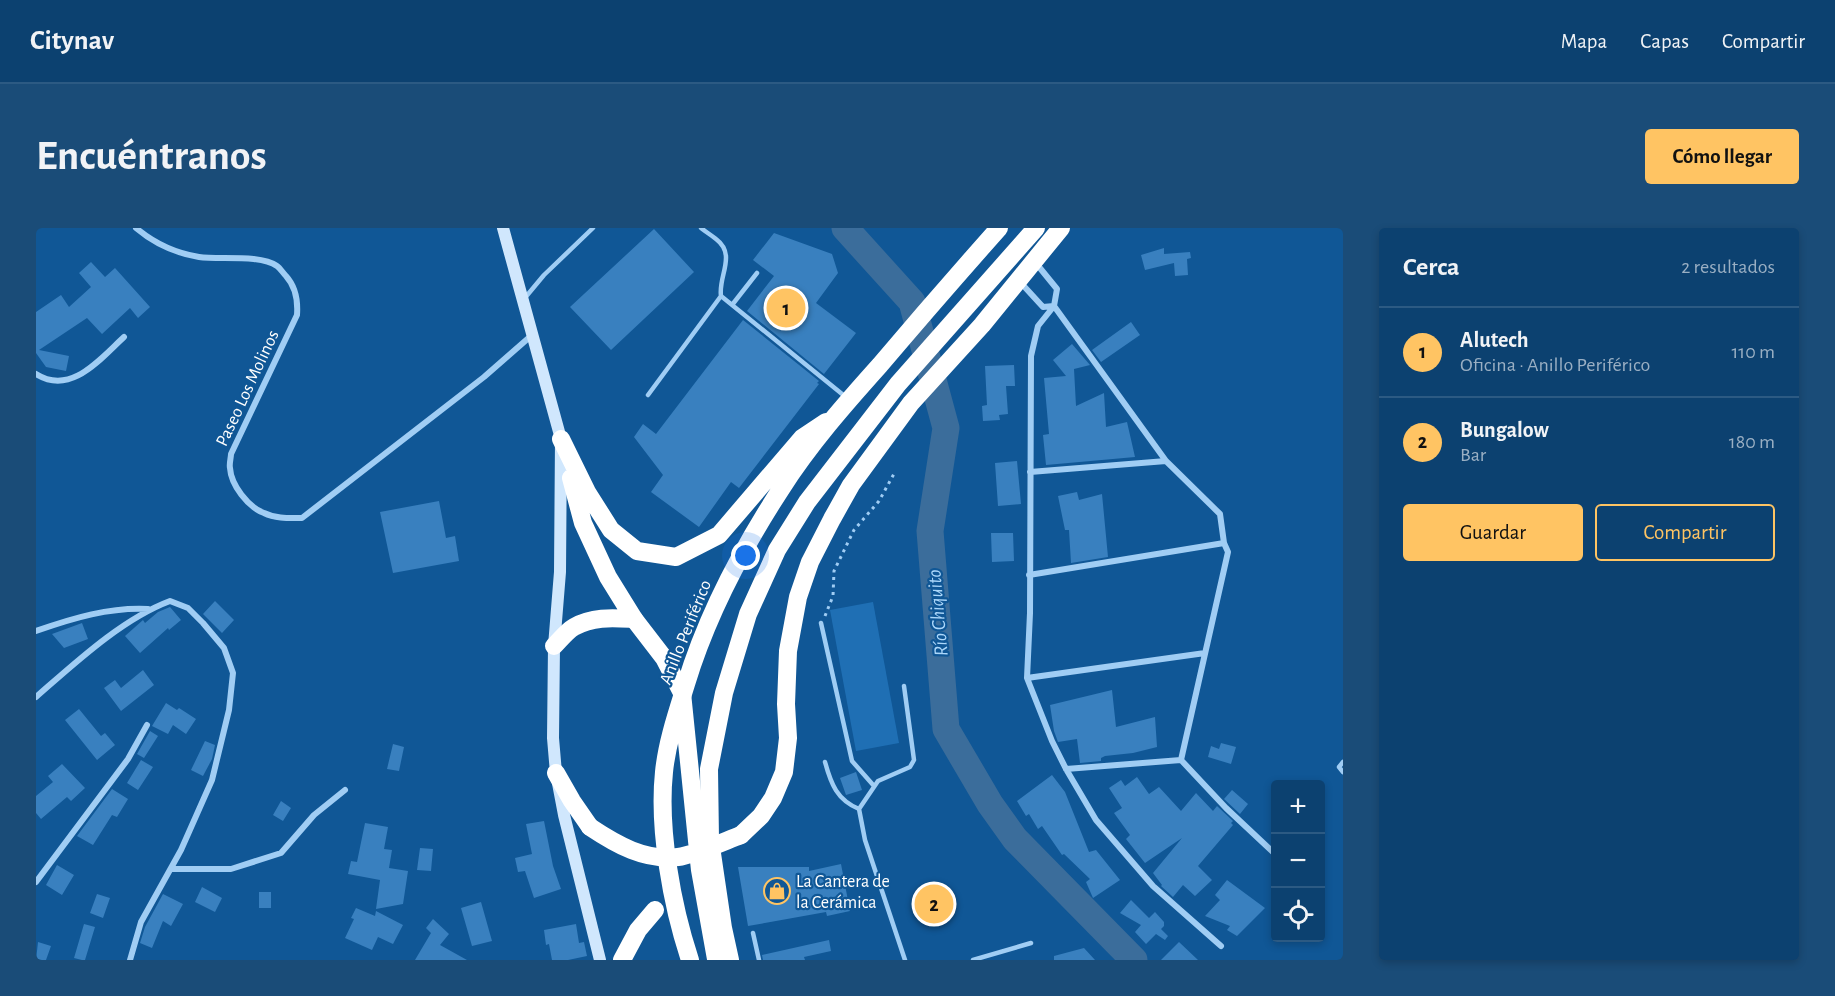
<!DOCTYPE html>
<html lang="es">
<head>
<meta charset="utf-8">
<style>
  body { margin:0; font-family:"Alegreya Sans",sans-serif; background:#1a4c78; color:#f1f3f6 }
  .controls { position:absolute; right:18px; bottom:18px; display:grid; overflow:hidden; border-radius:6px; box-shadow:0 3px 9px #0003 }
  .controls button { width:54px; height:54px; display:grid; place-items:center; padding:0; border:0; border-bottom:2px solid #2c5a83; background:#0c4170; color:#f1f3f6; font:30px sans-serif }
  .you { position:absolute; left:710px; top:328px; width:21px; height:21px; margin:-15px; border:4px solid #fff; border-radius:50%; background:#1a73e8; box-shadow:0 0 0 9px #1a73e833 }
  .badge { display:grid; place-items:center; width:39px; height:39px; border-radius:50%; background:#ffc463; color:#111; font-size:20px; font-weight:700 }
  .pin { position:absolute; translate:-50% -50%; border:3px solid #fff; box-shadow:0 2px 6px #0006 }
  .list { margin:0; padding:0; list-style:none }
  h2 { display:flex; justify-content:space-between; align-items:center; height:78px; margin:0; padding:0 24px; font-size:26px }
  h2 small { font-size:20px; font-weight:400; color:#9aafc3 }
  .list li { display:grid; grid-template-columns:39px 1fr auto; gap:18px; align-items:center; box-sizing:border-box; height:90px; padding:0 24px; border-top:2px solid #2c5a83 }
  .list b { display:block; font-size:22px; white-space:nowrap }
  .list p { margin:0; font-size:20px; white-space:nowrap; color:#9aafc3 }
  .list em { font-size:20px; font-style:normal; color:#9aafc3 }
  .actions { display:flex; gap:12px; padding:18px 24px }
  .actions a { flex:1; padding:14px 0; border:2px solid #ffc463; border-radius:6px; text-align:center; font-size:21px; color:#ffc463 }
  .actions .main { background:#ffc463; color:#111 }
  .icon { flex:none; width:33px; height:33px; fill:none; stroke:currentColor; stroke-width:2; stroke-linecap:round; stroke-linejoin:round }
  .map { position:relative; flex:none; width:1307px; height:732px; overflow:hidden; border-radius:6px }
  header { display:flex; align-items:center; gap:36px; box-sizing:border-box; height:84px; padding:0 30px; background:#0c4170; border-bottom:2px solid #2c5a83 }
  header strong { font-size:28px }
  nav { display:flex; gap:33px; margin-inline-start:auto; font-size:21px }
  .intro { display:flex; align-items:center; justify-content:space-between; box-sizing:border-box; height:144px; padding:0 36px }
  h1 { margin:0; font-size:42px }
  .button { padding:15px 27px; border-radius:6px; background:#ffc463; color:#111; font-size:21px; font-weight:700 }
  main { display:flex; gap:36px; padding:0 36px }
  aside { flex:1; background:#0c4170; border-radius:6px; box-shadow:0 3px 9px #0003 }
  .map>svg:first-child { display:block }
  .green { fill:#1f6fb4 }
  .lines { fill:none; stroke-linecap:round; stroke-linejoin:round }
  .river { stroke:#3b6d9b; stroke-width:27 }
  .building { fill:#3980bf }
  .path { stroke:#a0cdf4; stroke-width:3; stroke-dasharray:3 4.5; stroke-linecap:butt }
  .lane { stroke:#a0cdf4; stroke-width:4.5 }
  .street { stroke:#a0cdf4; stroke-width:6 }
  .secondary { stroke:#d0e7fd; stroke-width:12 }
  .highway { stroke:#fff; stroke-width:18 }
  .highway-bridge { stroke:#fff; stroke-width:18 }
  .labels { text-anchor:middle; stroke-width:4.5; stroke-linejoin:round; paint-order:stroke }
  .street-label { font-size:18px; fill:#fff; stroke:#105796 }
  .poi-label { font-size:18px; fill:#fff; stroke:#105796; text-anchor:start }
  .water-label { font-size:20px; font-style:italic; fill:#acd7fa; stroke:#105796 }
</style>
</head>
<body>
<header>
<strong>Citynav</strong>
<nav><a>Mapa</a><a>Capas</a><a>Compartir</a></nav>
</header>
<div class="intro"><h1>Encuéntranos</h1><a class="button">Cómo llegar</a></div>
<main>
<div class="map">
<svg width="1307" height="732" viewBox="0 0 1307 732">
  <rect width="100%" height="100%" fill="#105796"/>
  <path class="green" d="M 837,374 L 863,515 L 820,523 L 794,382 Z"/>
  <g class="lines">
    <path class="river" d="M 809,0 L 876,74 L 910,200 L 894,303 L 910,501 L 954,576 L 979,611 L 1098,732"/>
  </g>
  <path class="building" d="M 618,1 L 658,44 L 575,122 L 534,79 Z
    M 738,5 L 796,26 L 802,45 L 780,75 L 820,105 L 788,146 L 711,83 L 738,48 L 717,32 Z
    M 1128,20 L 1128,26 L 1154,24 L 1155,30 L 1151,31 L 1152,47 L 1139,48 L 1138,35 L 1109,42 L 1105,27 Z
    M 55,34 L 69,49 L 79,40 L 114,79 L 102,90 L 94,80 L 66,106 L 51,90 L 3,122 L 33,128 L 30,143 L 10,139 L 0,125 L 0,84 L 25,67 L 33,79 L 55,59 L 43,45 Z
    M 707,92 L 783,153 L 781,155 L 783,156 L 703,260 L 695,254 L 663,299 L 615,264 L 627,247 L 598,209 L 607,196 L 620,206 Z
    M 1095,94 L 1104,107 L 1065,134 L 1056,122 Z
    M 1036,116 L 1054,137 L 1038,141 L 1040,178 L 1068,165 L 1070,199 L 1091,194 L 1099,229 L 1010,237 L 1007,207 L 1013,206 L 1008,150 L 1030,148 L 1017,132 Z
    M 978,137 L 979,158 L 970,158 L 972,186 L 963,187 L 964,192 L 947,193 L 946,178 L 951,177 L 949,138 Z
    M 981,233 L 985,276 L 962,278 L 959,235 Z
    M 1041,264 L 1043,272 L 1066,266 L 1072,329 L 1035,335 L 1033,302 L 1029,302 L 1022,268 Z
    M 403,273 L 410,310 L 419,308 L 423,333 L 357,345 L 344,284 Z
    M 955,305 L 977,305 L 978,333 L 956,334 Z
    M 179,373 L 198,392 L 186,405 L 167,386 Z
    M 134,379 L 145,392 L 133,402 L 132,400 L 104,425 L 89,408 L 107,392 L 109,395 L 122,384 Z
    M 46,395 L 52,411 L 28,420 L 16,406 Z
    M 107,442 L 118,457 L 85,483 L 68,460 L 79,452 L 85,460 Z
    M 1076,462 L 1080,499 L 1119,489 L 1121,519 L 1097,525 L 1069,528 L 1065,530 L 1065,533 L 1044,535 L 1041,511 L 1022,514 L 1018,503 L 1014,477 Z
    M 130,475 L 141,482 L 143,480 L 160,491 L 150,506 L 137,497 L 132,506 L 116,498 Z
    M 43,481 L 65,508 L 69,505 L 79,517 L 61,532 L 29,492 Z
    M 114,503 L 122,508 L 108,530 L 101,526 Z
    M 169,513 L 179,517 L 176,531 L 167,548 L 155,542 Z
    M 1185,515 L 1200,519 L 1195,536 L 1172,529 L 1175,518 L 1183,521 Z
    M 357,516 L 368,519 L 363,543 L 351,541 Z
    M 105,532 L 117,539 L 102,562 L 91,555 Z
    M 26,536 L 49,560 L 35,573 L 31,569 L 5,591 L 0,585 L 0,568 L 17,554 L 12,548 Z
    M 820,544 L 826,562 L 810,567 L 804,550 Z
    M 1016,547 L 1029,564 L 1053,624 L 1060,622 L 1084,652 L 1057,670 L 1050,654 L 1054,651 L 1028,626 L 1026,627 L 1006,598 L 1002,601 L 993,586 L 990,588 L 981,573 Z
    M 1101,549 L 1113,566 L 1123,559 L 1145,583 L 1160,565 L 1177,583 L 1181,578 L 1197,593 L 1195,595 L 1197,597 L 1162,638 L 1176,652 L 1159,668 L 1147,657 L 1137,669 L 1125,658 L 1126,657 L 1117,645 L 1146,610 L 1109,635 L 1090,611 L 1094,607 L 1078,585 L 1086,580 L 1073,560 L 1085,552 L 1089,558 Z
    M 76,561 L 92,571 L 81,589 L 76,587 L 57,617 L 41,608 Z
    M 1196,562 L 1212,576 L 1204,586 L 1188,571 Z
    M 245,573 L 255,580 L 247,593 L 237,587 Z
    M 508,593 L 517,638 L 525,661 L 498,670 L 489,643 L 482,644 L 479,630 L 496,626 L 490,596 Z
    M 329,595 L 352,599 L 348,621 L 356,622 L 353,640 L 372,643 L 367,676 L 340,681 L 344,652 L 312,646 L 315,633 L 321,634 Z
    M 384,620 L 397,621 L 395,643 L 381,642 Z
    M 805,636 L 814,683 L 791,688 L 790,684 L 712,698 L 702,639 L 773,639 L 773,643 Z
    M 21,637 L 38,647 L 26,667 L 10,657 Z
    M 1191,652 L 1229,680 L 1201,708 L 1191,702 L 1194,698 L 1169,688 L 1184,672 L 1179,667 Z
    M 166,659 L 186,670 L 179,684 L 159,674 Z
    M 223,664 L 235,664 L 235,680 L 223,680 Z
    M 61,666 L 74,670 L 67,690 L 54,685 Z
    M 127,666 L 147,676 L 135,698 L 127,693 L 116,720 L 104,715 L 109,699 Z
    M 1095,672 L 1113,690 L 1119,684 L 1128,694 L 1128,698 L 1125,701 L 1132,708 L 1129,712 L 1120,706 L 1110,716 L 1099,704 L 1105,697 L 1084,685 Z
    M 445,674 L 456,713 L 436,718 L 425,680 Z
    M 320,680 L 339,688 L 340,683 L 367,697 L 357,716 L 342,709 L 336,722 L 309,710 L 318,691 L 315,690 Z
    M 397,691 L 413,706 L 404,717 L 431,732 L 379,732 L 395,705 L 390,700 Z
    M 48,696 L 59,699 L 49,732 L 46,732 L 38,730 Z
    M 540,696 L 543,715 L 548,714 L 551,728 L 532,732 L 516,732 L 513,716 L 510,717 L 508,702 Z
    M 793,712 L 795,723 L 768,729 L 769,732 L 727,732 L 726,727 Z
    M 2,714 L 15,718 L 10,732 L 0,732 Z
    M 1143,714 L 1162,732 L 1125,732 Z
    M 1048,720 L 1059,732 L 1018,732 L 1018,728 Z"/>
  <g class="lines">
    <path class="path" d="M 789,388 L 797,368 L 798,343 L 818,302 L 843,273 L 859,244"/>
    <path class="lane" d="M 665,0 C 670,4 675,7 680,11 C 701,27 682,48 685,68 L 811,170
      M 488,71 L 508,47 L 557,0
      M 696,77 L 721,45
      M 612,167 L 685,68
      M 785,395 L 816,533 L 838,558
      M 789,534 C 795,556 801,572 823,581 L 829,612 L 869,732
      M 1307,534 L 1303,539 L 1307,544
      M 823,581 L 842,553 L 874,539 L 878,532 L 868,458
      M 717,705 L 723,732
      M 937,732 L 995,715"/>
    <path class="street" d="M 100,0 C 119,16 138,25 163,29 C 183,32 224,26 241,38 C 244,40 247,45 250,48 C 260,59 262,73 261,87 L 195,226 C 195,230 193,236 194,240 C 195,257 212,279 228,285 C 240,291 254,290 266,290 L 448,149 L 496,107
      M 999,34 L 1021,61 L 1018,78 L 1002,98 L 995,128 L 994,385 L 991,450 L 1016,513 L 1030,541 L 1060,592 L 1117,658 L 1185,718
      M 985,55 L 1007,79 L 1018,78
      M 1018,78 L 1130,233 L 1184,286 L 1188,315 L 1192,324 L 1145,532 L 1190,580 L 1240,627
      M 0,146 C 35,168 64,131 88,109
      M 994,244 L 1130,233
      M 993,347 L 1188,315
      M 0,403 C 37,390 74,379 112,381
      M 991,450 L 1169,425
      M 0,469 C 39,435 86,391 134,373 L 152,380 L 167,395 L 188,420 L 197,445 L 193,482 L 176,552 L 145,622 L 105,694 L 94,732
      M 1030,541 L 1145,532
      M 135,641 L 195,641 L 245,625 L 278,587 L 309,562
      M 0,654 L 92,531 L 111,497"/>
    <path class="secondary" d="M 467,0 L 525,211 L 524,344 L 518,418 L 517,510 L 520,545 L 528,587 L 564,732"/>
    <path class="highway" d="M 525,211 L 551,264 L 575,302 L 601,323 L 640,329 L 683,307 L 766,210 L 790,194
      M 535,250 L 547,295 L 572,349 L 598,391
      M 518,418 C 524,412 531,403 538,399 C 557,388 578,390 598,391
      M 520,545 L 536,573 L 554,599
      M 705,607 L 725,588 L 737,570 L 748,544 L 752,510 L 750,476 L 752,423 L 762,369 L 774,334 L 796,291 L 815,257 L 875,175 L 946,97 L 1025,0
      M 586,732 L 602,702 L 619,682
      M 654,732 C 636,678 622,601 628,544 C 631,514 641,485 650,456 C 671,387 706,321 745,261 C 773,217 809,176 844,137 C 883,91 923,45 963,0
      M 694,732 L 687,700 L 674,612 L 673,541 L 688,465 L 712,386 L 741,322 L 771,274 L 862,156 L 1000,0"/>
    <path class="highway-bridge" d="M 598,391 L 628,430 L 646,465 L 664,642 L 680,731
      M 554,599 C 581,617 609,633 642,629 C 658,627 689,613 705,607"/>
  </g>
  <defs>
    <symbol id="shop-ring" viewBox="-11 -11 22 22"><circle r="9.5" fill="#105796" stroke="#ffc463" stroke-width="1.5"/><path d="M-5-2.5h2.3a2.7 3.5 0 0 1 5.4 0H5L5.5 6h-11ZM-1.5-2.5h3a1.5 2.3 0 0 0-3 0Z" fill="#ffc463"/></symbol>
  </defs>
  <g fill-rule="evenodd">
    <use href="#shop-ring" x="726" y="648" width="30" height="30"/>
  </g>
  <g class="labels">
    <g class="street-label">
      <text transform="translate(211 160) rotate(-65)" y="6">Paseo Los Molinos</text>
      <text transform="translate(649 404) rotate(-68)" y="6">Anillo Periférico</text>
    </g>
    <g class="poi-label">
      <text x="760" y="659">La Cantera de<tspan x="760" dy="21">la Cerámica</tspan></text>
    </g>
    <g class="water-label">
      <text transform="translate(901 385) rotate(-95)" y="7">Río Chiquito</text>
    </g>
  </g>
</svg>
<div class="controls">
<button>+</button>
<button>−</button>
<button><svg class="icon" aria-label="locate" viewBox="0 0 24 24"><circle cx="12" cy="12" r="6"/><path d="M12 2v4M12 18v4M2 12h4M18 12h4"/></svg></button>
</div>
<div class="you"></div>
<div class="pin badge" style="left:750px;top:80px">1</div>
<div class="pin badge" style="left:898px;top:676px">2</div>
</div>
<aside>
<h2>Cerca<small>2 resultados</small></h2>
<ul class="list">
<li><span class="badge">1</span><div><b>Alutech</b><p>Oficina · Anillo Periférico</p></div><em>110 m</em></li>
<li><span class="badge">2</span><div><b>Bungalow</b><p>Bar</p></div><em>180 m</em></li>
</ul>
<div class="actions"><a class="main">Guardar</a><a>Compartir</a></div>
</aside>
</main>
</body>
</html>
